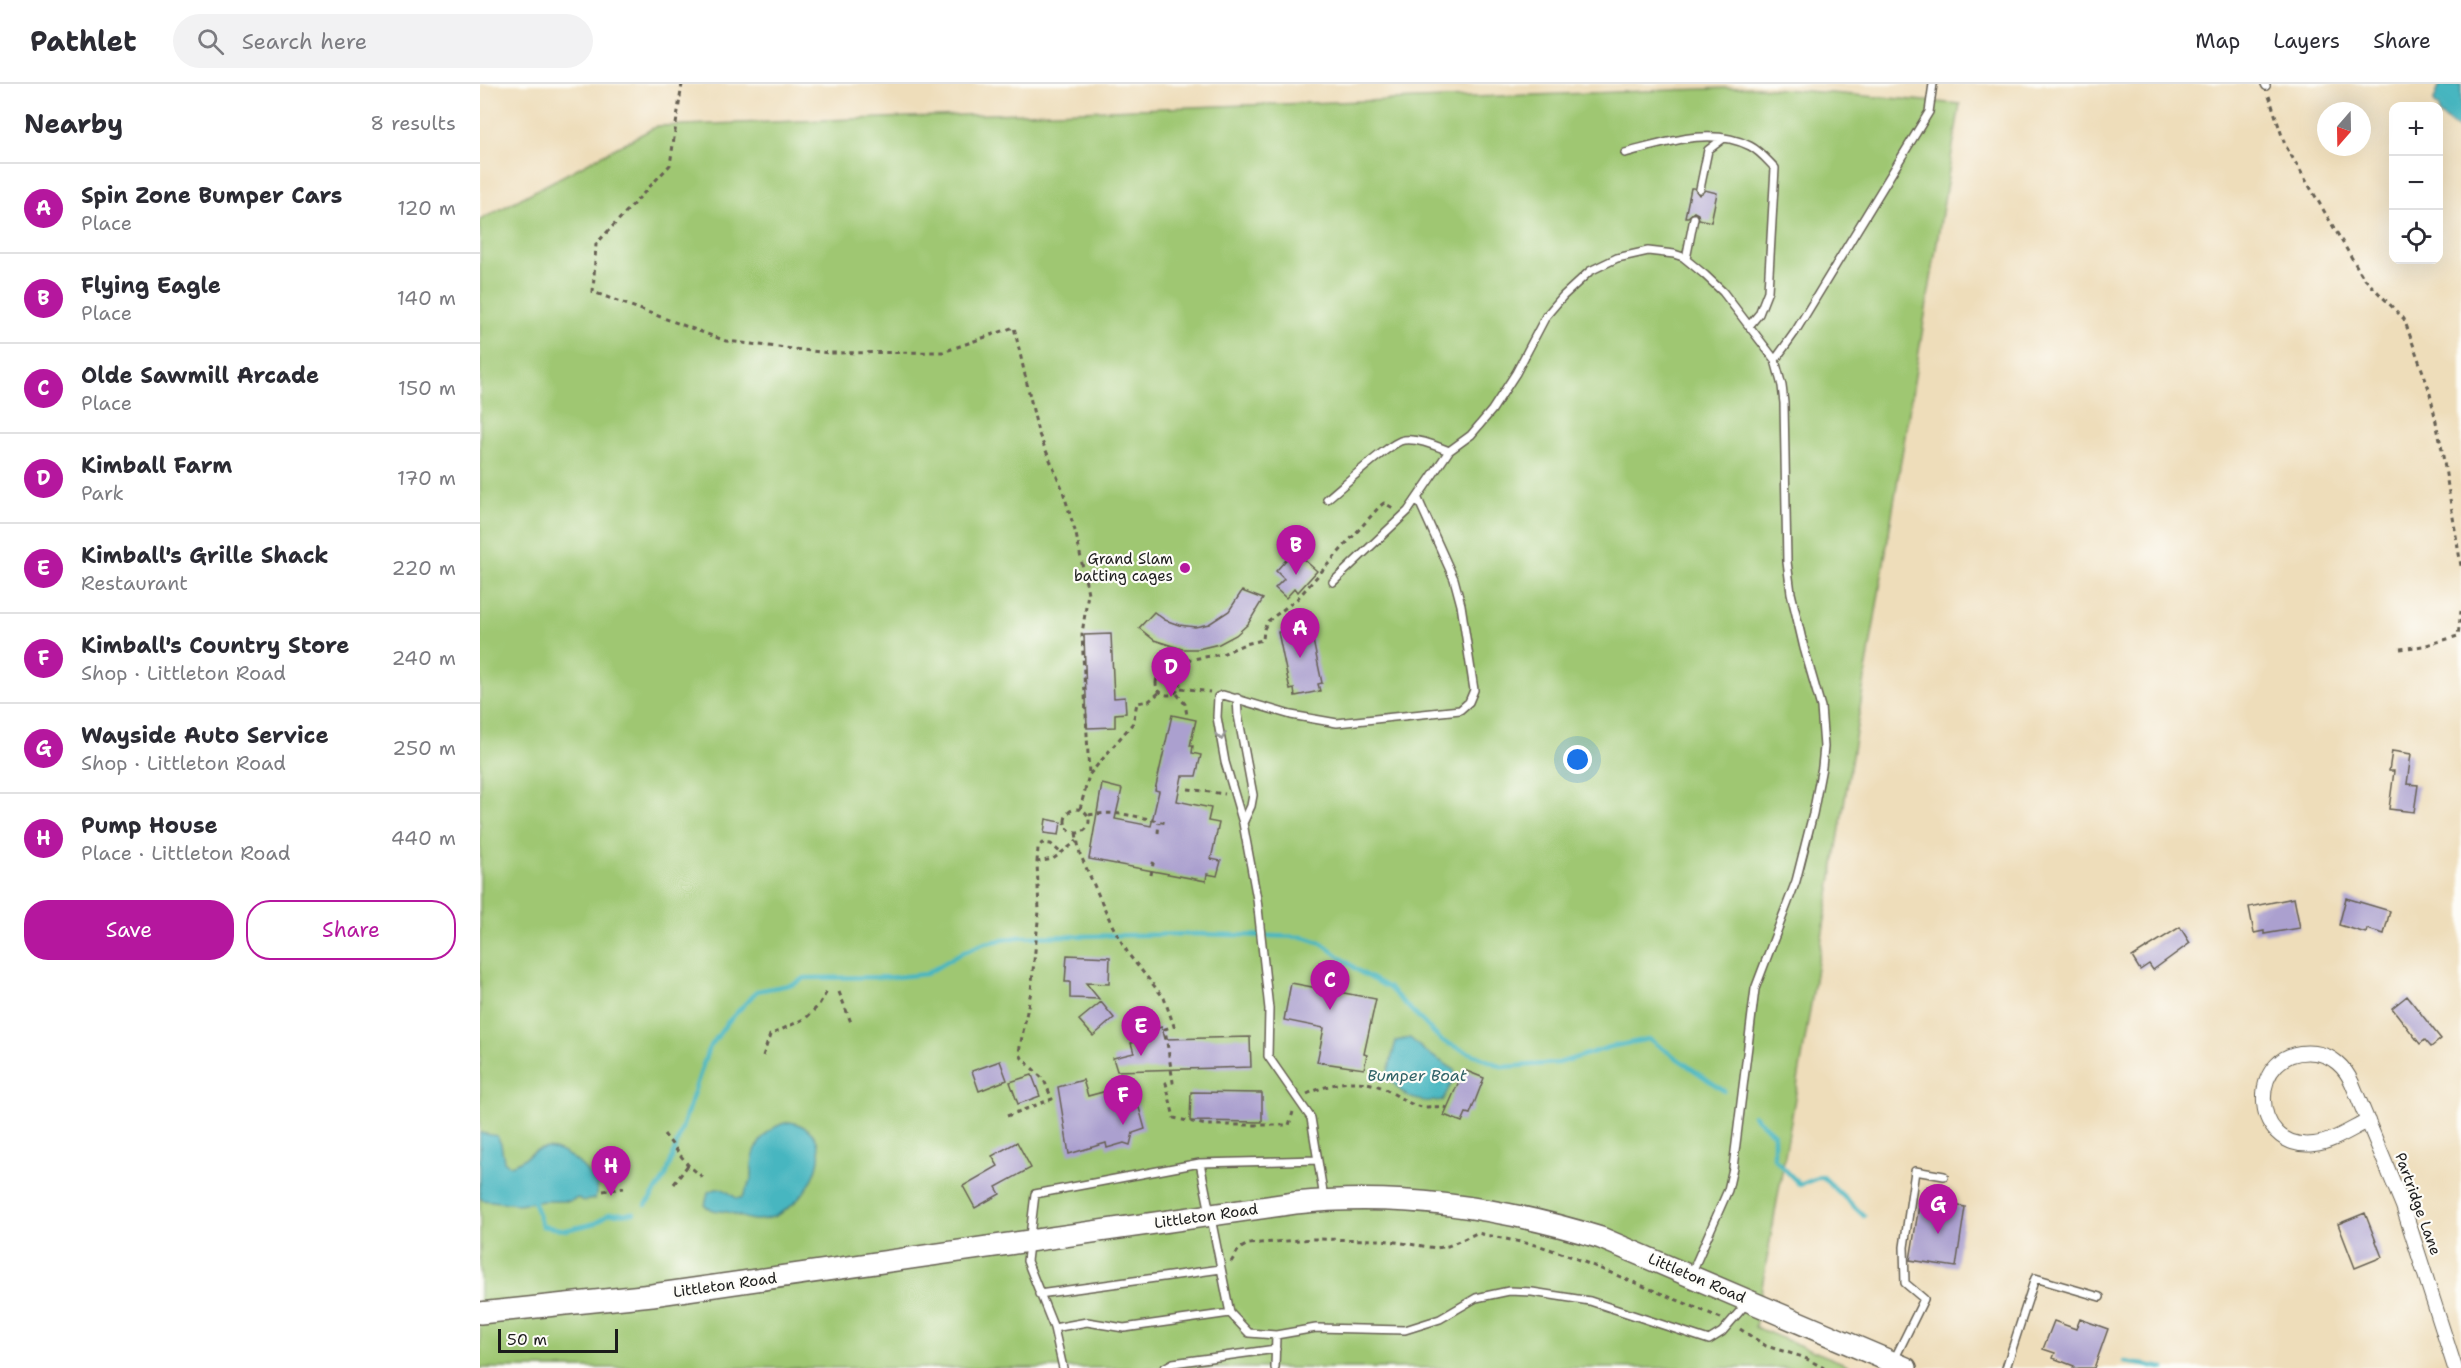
<!DOCTYPE html>
<html lang="en">
<head>
<meta charset="utf-8">
<style>
  body { margin:0; font-family:"Shantell Sans",sans-serif; background:#f2f2f3; color:#2b2b33 }
  .controls { position:absolute; right:18px; top:18px; display:grid; overflow:hidden; border-radius:12px; box-shadow:0 6px 24px #0002 }
  .controls button { width:54px; height:54px; display:grid; place-items:center; padding:0; border:0; border-bottom:2px solid #e1e1e2; background:#fff; color:#2b2b33; font:30px sans-serif }
  .compass { position:absolute; left:1837px; top:18px; width:54px; height:54px; border-radius:50%; background:#fff; box-shadow:0 6px 24px #0002; rotate:200deg }
  .scale { position:absolute; left:18px; bottom:15px; width:120px; box-sizing:border-box; padding-left:6px; border:3px solid #1c1c1c; border-top:0; font-size:16px; line-height:21px; white-space:nowrap; color:#1c1c1c; -webkit-text-stroke:4px #fdfcf7; paint-order:stroke }
  .you { position:absolute; left:1098px; top:676px; width:21px; height:21px; margin:-15px; border:4px solid #fff; border-radius:50%; background:#1a73e8; box-shadow:0 0 0 9px #1a73e833 }
  .badge { display:grid; place-items:center; width:39px; height:39px; border-radius:50%; background:#b5179e; color:#fff; font-size:20px; font-weight:700 }
  .pin { position:absolute; translate:-50% -50px; filter:drop-shadow(0 2px 3px #0008) }
  .pin::after { content:''; position:absolute; top:32px; width:21px; height:18px; background:inherit; clip-path:polygon(0 0,100% 0,50% 100%) }
  .list { margin:0; padding:0; list-style:none }
  h2 { display:flex; justify-content:space-between; align-items:center; height:78px; margin:0; padding:0 24px; font-size:26px }
  h2 small { font-size:20px; font-weight:400; color:#7c7c81 }
  .list li { display:grid; grid-template-columns:39px 1fr auto; gap:18px; align-items:center; box-sizing:border-box; height:90px; padding:0 24px; border-top:2px solid #e1e1e2 }
  .list b { display:block; font-size:22px; white-space:nowrap }
  .list p { margin:0; font-size:20px; white-space:nowrap; color:#7c7c81 }
  .list em { font-size:20px; font-style:normal; color:#7c7c81 }
  .actions { display:flex; gap:12px; padding:18px 24px }
  .actions a { flex:1; padding:14px 0; border:2px solid #b5179e; border-radius:24px; text-align:center; font-size:21px; color:#b5179e }
  .actions .main { background:#b5179e; color:#fff }
  .icon { flex:none; width:33px; height:33px; fill:none; stroke:currentColor; stroke-width:2; stroke-linecap:round; stroke-linejoin:round }
  .map { position:relative; flex:none; width:1981px; height:1284px; overflow:hidden }
  header { display:flex; align-items:center; gap:36px; box-sizing:border-box; height:84px; padding:0 30px; background:#fff; border-bottom:2px solid #e1e1e2 }
  header strong { font-size:28px }
  nav { display:flex; gap:33px; margin-inline-start:auto; font-size:21px }
  .search { width:420px; height:54px; background:#f2f2f3; display:flex; align-items:center; gap:15px; box-sizing:border-box; padding:0 21px; border-radius:33px; color:#7c7c81; font-size:22px }
  main { display:flex }
  aside { flex:1; background:#fff }
  .map>svg:first-child { display:block }
  .green { fill:#9fc772; stroke:#5e7247; stroke-width:1.5 }
  .water { fill:#47b6c0; stroke:#32696e; stroke-width:1.5 }
  .lines { fill:none; stroke-linecap:round; stroke-linejoin:round }
  .stream { stroke:#47b6c0; stroke-width:4.5 }
  .building { fill:#aba0cf }
  .service-casing { stroke:#666053; stroke-width:10 }
  .minor-casing { stroke:#666053; stroke-width:16 }
  .primary-casing { stroke:#666053; stroke-width:24 }
  .path { stroke:#666053; stroke-width:3; stroke-dasharray:4.5 4.5; stroke-linecap:butt }
  .service { stroke:#fff; stroke-width:7 }
  .minor { stroke:#fff; stroke-width:14 }
  .primary { stroke:#fff; stroke-width:21 }
  .oneway { stroke:#999 }
  .poi-dot { fill:#b5179e; stroke:#fdfcf7; stroke-width:2 }
  .labels { text-anchor:middle; stroke-width:4.5; stroke-linejoin:round; paint-order:stroke }
  .poi-label { font-size:15px; fill:#1c1c1c; stroke:#fdfcf7; text-anchor:end }
  .street-label { font-size:15px; fill:#1c1c1c; stroke:#fdfcf7 }
  .water-label { font-size:16px; font-style:italic; fill:#2f6166; stroke:#fdfcf7 }
</style>
</head>
<body>
<header>
<strong>Pathlet</strong>
<div class="search"><svg class="icon" aria-label="search" viewBox="0 0 24 24"><circle cx="10" cy="10" r="6"/><path d="M15 15l6 6"/></svg>Search here</div>
<nav><a>Map</a><a>Layers</a><a>Share</a></nav>
</header>
<main>
<aside>
<h2>Nearby<small>8 results</small></h2>
<ul class="list">
<li><span class="badge">A</span><div><b>Spin Zone Bumper Cars</b><p>Place</p></div><em>120 m</em></li>
<li><span class="badge">B</span><div><b>Flying Eagle</b><p>Place</p></div><em>140 m</em></li>
<li><span class="badge">C</span><div><b>Olde Sawmill Arcade</b><p>Place</p></div><em>150 m</em></li>
<li><span class="badge">D</span><div><b>Kimball Farm</b><p>Park</p></div><em>170 m</em></li>
<li><span class="badge">E</span><div><b>Kimball's Grille Shack</b><p>Restaurant</p></div><em>220 m</em></li>
<li><span class="badge">F</span><div><b>Kimball's Country Store</b><p>Shop · Littleton Road</p></div><em>240 m</em></li>
<li><span class="badge">G</span><div><b>Wayside Auto Service</b><p>Shop · Littleton Road</p></div><em>250 m</em></li>
<li><span class="badge">H</span><div><b>Pump House</b><p>Place · Littleton Road</p></div><em>440 m</em></li>
</ul>
<div class="actions"><a class="main">Save</a><a>Share</a></div>
</aside>
<div class="map">
<svg width="1981" height="1284" viewBox="0 0 1981 1284">
  <rect width="100%" height="100%" fill="#fdfcf7"/>
  <filter id="ink" filterUnits="userSpaceOnUse"><feTurbulence type="fractalNoise" baseFrequency=".0167" numOctaves="2"/><feDisplacementMap in="SourceGraphic" scale="12" xChannelSelector="R" yChannelSelector="G"/><feConvolveMatrix kernelMatrix="1 2 1 2 8 2 1 2 1" color-interpolation-filters="sRGB"/></filter>
  <filter id="wash" filterUnits="userSpaceOnUse"><feTurbulence type="fractalNoise" baseFrequency=".008" numOctaves="4" result="noise"/><feDisplacementMap in="SourceGraphic" scale="24" xChannelSelector="R" yChannelSelector="G"/><feGaussianBlur stdDeviation="1.35" result="paint"/><feColorMatrix in="noise" values="0 0 0 0 0 0 0 0 0 0 0 0 0 0 0 0 0 1.4 0 .05"/><feComposite in="paint" operator="in"/></filter>
  <g filter="url(#wash)">
    <rect width="100%" height="100%" fill="#eeddba"/>
    <path class="green" d="M 1278,3 L 1480,20 L 1322,974 L 1275,1243 L 1375,1284 L 0,1284 L 0,136 L 177,42 Z"/>
    <path class="water" d="M 1960,0 L 1981,0 L 1981,47 L 1959,30 L 1958,22 L 1955,22 L 1954,16 Z
      M 930,954 L 946,968 L 975,986 L 973,997 L 962,1017 C 934,1019 924,1014 907,991 L 916,957 Z
      M 310,1038 C 372,1051 323,1135 278,1136 C 266,1137 258,1130 247,1128 C 239,1126 232,1128 225,1122 L 228,1108 C 243,1101 245,1106 256,1114 L 262,1114 C 265,1108 270,1099 272,1092 C 273,1085 271,1089 272,1082 C 273,1060 289,1041 310,1038 Z
      M 0,1049 L 17,1052 L 21,1060 L 24,1077 L 29,1081 C 39,1081 48,1070 57,1066 C 80,1057 107,1084 118,1102 L 115,1115 L 104,1117 L 98,1114 L 90,1117 L 65,1117 L 37,1120 L 3,1116 L 0,1113 Z"/>
    <g class="lines">
      <path class="stream" d="M 1273,1031 L 1294,1050 L 1294,1074 L 1320,1101 L 1342,1092 L 1384,1132
        M 53,1116 L 62,1142 L 86,1146 L 116,1139 L 129,1130 L 154,1129
        M 166,1121 L 186,1092 L 228,966 L 247,939 L 277,907 L 314,900 L 325,894 L 416,893 L 446,890 L 481,869 L 505,859 L 539,853 L 718,850 L 824,853 L 842,859 L 880,888 L 909,904 L 962,957 L 1023,983 L 1079,979 L 1130,963 L 1169,955 L 1244,1007
        M 1645,1278 L 1684,1284"/>
    </g>
    <g id="blocks">
      <path class="building" d="M 1211,104 L 1214,104 L 1219,111 L 1225,106 L 1237,109 L 1231,138 L 1219,135 L 1218,130 L 1214,128 L 1208,133 L 1205,133 Z
        M 814,467 L 837,487 L 818,508 L 815,504 L 806,514 L 795,504 L 804,495 L 796,487 Z
        M 762,507 L 783,515 L 768,540 L 756,551 L 739,560 L 718,565 L 702,565 L 674,556 L 659,544 L 674,528 L 685,536 L 699,541 L 715,543 L 729,540 L 749,527 Z
        M 830,542 L 842,599 L 838,600 L 840,607 L 815,612 L 814,605 L 810,606 L 798,548 Z
        M 631,550 L 634,614 L 645,613 L 646,629 L 635,630 L 635,643 L 607,644 L 604,551 Z
        M 692,631 L 716,636 L 710,662 L 713,662 L 712,669 L 721,671 L 716,692 L 702,692 L 697,717 L 731,724 L 728,737 L 739,739 L 731,775 L 741,777 L 737,792 L 727,790 L 726,797 L 609,775 L 622,700 L 642,705 L 635,735 L 671,742 L 679,707 L 675,706 Z
        M 1912,667 L 1931,670 L 1927,700 L 1938,701 L 1934,728 L 1909,725 L 1914,687 L 1909,687 Z
        M 566,735 L 581,738 L 579,751 L 564,749 Z
        M 1814,814 L 1820,844 L 1784,850 L 1784,847 L 1774,849 L 1769,823 Z
        M 1866,814 L 1910,827 L 1904,850 L 1887,845 L 1886,849 L 1859,841 Z
        M 1700,843 L 1710,859 L 1673,886 L 1669,880 L 1660,886 L 1652,873 Z
        M 587,871 L 630,873 L 629,900 L 606,899 L 619,915 L 590,914 L 590,898 L 585,898 Z
        M 811,899 L 896,915 L 884,970 L 887,971 L 884,985 L 837,978 L 844,944 L 804,936 Z
        M 1927,912 L 1961,955 L 1951,963 L 1945,956 L 1940,960 L 1912,924 Z
        M 621,918 L 634,934 L 613,952 L 599,936 Z
        M 682,943 L 685,955 L 770,953 L 771,983 L 637,987 L 633,974 L 654,969 L 651,959 L 667,955 L 665,947 Z
        M 520,977 L 527,996 L 499,1007 L 492,987 Z
        M 984,986 L 1004,994 L 990,1030 L 986,1029 L 982,1038 L 964,1031 Z
        M 552,991 L 560,1012 L 538,1020 L 530,998 Z
        M 603,996 L 608,1012 L 634,1005 L 640,1025 L 658,1020 L 665,1045 L 653,1049 L 650,1061 L 644,1059 L 627,1064 L 626,1059 L 589,1070 L 578,1003 Z
        M 711,1008 L 782,1009 L 782,1038 L 710,1037 Z
        M 537,1058 L 551,1084 L 516,1103 L 520,1110 L 495,1124 L 483,1102 L 518,1082 L 512,1072 Z
        M 1440,1116 L 1485,1123 L 1476,1183 L 1430,1176 Z
        M 1885,1129 L 1902,1173 L 1875,1184 L 1858,1140 Z
        M 1600,1235 L 1628,1245 L 1614,1284 L 1593,1284 L 1594,1282 L 1573,1274 L 1575,1269 L 1563,1265 L 1574,1237 L 1596,1245 Z"/>
    </g>
  </g>
  <g filter="url(#ink)">
    <use href="#blocks" fill-opacity="0" stroke="#666053" stroke-width="1.5"/>
    <g class="lines">
      <defs>
        <path id="service" d="M 1785,0 L 1786,2
          M 1145,69 C 1185,59 1231,42 1270,62 C 1280,67 1287,76 1295,84 L 1288,207 L 1279,230 L 1269,242
          M 1220,105 L 1228,66 L 1244,54
          M 1206,175 L 1214,134
          M 1295,276 L 1315,248 L 1449,28 L 1453,0
          M 847,415 C 861,404 911,357 924,356 C 938,354 956,362 969,367
          M 853,498 L 928,427 L 969,367 L 991,351 L 1012,326 L 1036,289 L 1066,232 L 1083,212 L 1110,187 L 1137,174 L 1168,167 L 1194,170 L 1203,173 L 1225,191 L 1243,208 L 1295,276 L 1302,302 L 1304,319 L 1307,478 L 1311,509 L 1324,564 L 1341,623 L 1344,663 L 1342,683 L 1333,730 L 1316,797 L 1275,905 L 1253,1084 L 1248,1106 L 1212,1188
          M 757,614 L 758,631 L 773,711 L 771,722 L 763,739
          M 720,1079 L 750,1229 L 644,1244 L 607,1238 L 574,1244 L 547,1177 L 555,1110 Z
          M 720,1079 L 837,1076
          M 844,1114 L 831,1034 L 788,972 L 789,925 L 777,815 L 763,739 L 745,678 L 737,633 L 738,613 L 743,611 L 811,631 L 857,639 L 980,626 L 989,618 L 994,606 L 981,521 L 974,495 L 938,415
          M 559,1210 L 741,1185
          M 750,1229 L 769,1249 L 796,1251 L 836,1244 L 925,1246 L 960,1235 L 996,1214 L 1029,1207 L 1052,1208 L 1110,1217 L 1229,1256 L 1242,1248 L 1266,1220
          M 574,1244 L 583,1284
          M 1414,1276 L 1444,1215 L 1425,1199 L 1424,1163 L 1435,1087 L 1464,1092
          M 684,1284 L 693,1279 L 796,1265
          M 795,1284 L 796,1251
          M 1526,1284 L 1555,1194 L 1620,1213"/>
        <path id="minor" d="M 1888,1037 C 1871,1045 1853,1058 1834,1060 C 1768,1068 1766,961 1835,969 C 1852,971 1865,983 1872,999 L 1923,1122 L 1975,1284"/>
        <path id="primary" d="M 0,1229 L 172,1211 L 815,1119 C 920,1108 1021,1123 1121,1154 L 1426,1284"/>
      </defs>
      <use href="#service" class="service-casing"/>
      <use href="#minor" class="minor-casing"/>
      <use href="#primary" class="primary-casing"/>
      <path class="path" d="M 202,0 L 190,81 L 116,160 L 113,208 L 246,257 L 348,269 L 463,268 L 534,243 L 558,348 L 582,404 L 596,450 L 608,509 L 602,550 L 609,691
        M 1789,12 L 1805,61 L 1883,193 L 1924,235 L 1949,305 L 1962,366 L 1981,482
        M 1920,565 L 1943,562 L 1978,552 L 1981,527
        M 681,568 L 686,587
        M676 599a12 12 0 1 1 24 0a12 12 0 1 1-24 0Z
        M 695,588 L 702,577 L 742,570 L 765,560 L 783,556 L 784,545 L 788,537 L 817,515 L 900,422 L 904,419 L 915,425
        M 701,604 L 730,608
        M 697,610 L 705,620 L 707,631
        M 708,705 L 745,710
        M585 737a12 12 0 1 1 24 0a12 12 0 1 1-24 0Z
        M 600,725 L 609,691 L 653,639 L 657,619 L 669,617 L 680,608
        M 609,731 C 635,726 660,733 686,739
        M 596,749 L 600,770 L 632,841 L 649,871 L 684,914 L 694,942 L 685,945 L 693,998 L 686,999 L 694,1034 L 726,1041 L 809,1041 L 813,1028
        M 678,749 L 679,738
        M 557,778 L 558,764 L 562,759 L 571,760 L 582,770
        M 671,791 L 674,774
        M 359,908 L 372,941
        M 283,972 L 290,951 L 326,934 L 338,922 L 348,906
        M 827,1010 C 852,999 878,992 905,1005 C 915,1010 924,1017 934,1021 C 944,1025 956,1021 967,1024
        M 527,1032 L 572,1015 L 564,996 L 542,974 L 539,968 L 551,907 L 559,827 L 557,778 L 573,775 L 597,757
        M 184,1050 L 208,1081 L 226,1096
        M 194,1100 L 208,1081
        M 123,1107 L 144,1104
        M 751,1178 L 759,1165 L 768,1160 L 833,1155 L 902,1156 L 956,1164 L 968,1162 L 997,1149 L 1060,1162 L 1087,1171 L 1241,1234
        M 1260,1245 L 1286,1262 L 1323,1273 L 1344,1284"/>
      <use href="#service" class="service"/>
      <use href="#minor" class="minor"/>
      <use href="#primary" class="primary"/>
    </g>
    <defs><path id="oneway-chevron" d="M-2-3.5L2.5 0L-2 3.5" fill="none" stroke-width="1.6" stroke-linecap="round" stroke-linejoin="round" transform="scale(1.5)"/></defs>
    <use class="oneway" href="#oneway-chevron" transform="translate(741 652) rotate(80)"/>
  </g>
  <circle class="poi-dot" cx="705" cy="484" r="6"/>
  <g class="labels">
    <g class="poi-label">
      <text x="693" y="480">Grand Slam<tspan x="693" dy="17">batting cages</tspan></text>
    </g>
    <g class="street-label">
      <text transform="translate(1938 1120) rotate(70)" y="5">Partridge Lane</text>
      <text transform="translate(726 1132) rotate(-8)" y="5">Littleton Road</text>
      <text transform="translate(1217 1194) rotate(23)" y="5">Littleton Road</text>
      <text transform="translate(245 1201) rotate(-8)" y="5">Littleton Road</text>
    </g>
    <g class="water-label">
      <text x="937" y="997">Bumper Boat</text>
    </g>
  </g>
</svg>
<div class="controls">
<button>+</button>
<button>−</button>
<button><svg class="icon" aria-label="locate" viewBox="0 0 24 24"><circle cx="12" cy="12" r="6"/><path d="M12 2v4M12 18v4M2 12h4M18 12h4"/></svg></button>
</div>
<svg class="compass" viewBox="-18 -18 36 36"><path d="M0-13l5 13h-10z" fill="#e53935"/><path d="M0 13l5-13h-10z" fill="#7c7c81"/></svg>
<div class="scale">50 m</div>
<div class="you"></div>
<div class="pin badge" style="left:820px;top:574px">A</div>
<div class="pin badge" style="left:816px;top:491px">B</div>
<div class="pin badge" style="left:850px;top:926px">C</div>
<div class="pin badge" style="left:691px;top:613px">D</div>
<div class="pin badge" style="left:661px;top:972px">E</div>
<div class="pin badge" style="left:643px;top:1041px">F</div>
<div class="pin badge" style="left:1458px;top:1150px">G</div>
<div class="pin badge" style="left:131px;top:1112px">H</div>
</div>
</main>
</body>
</html>
